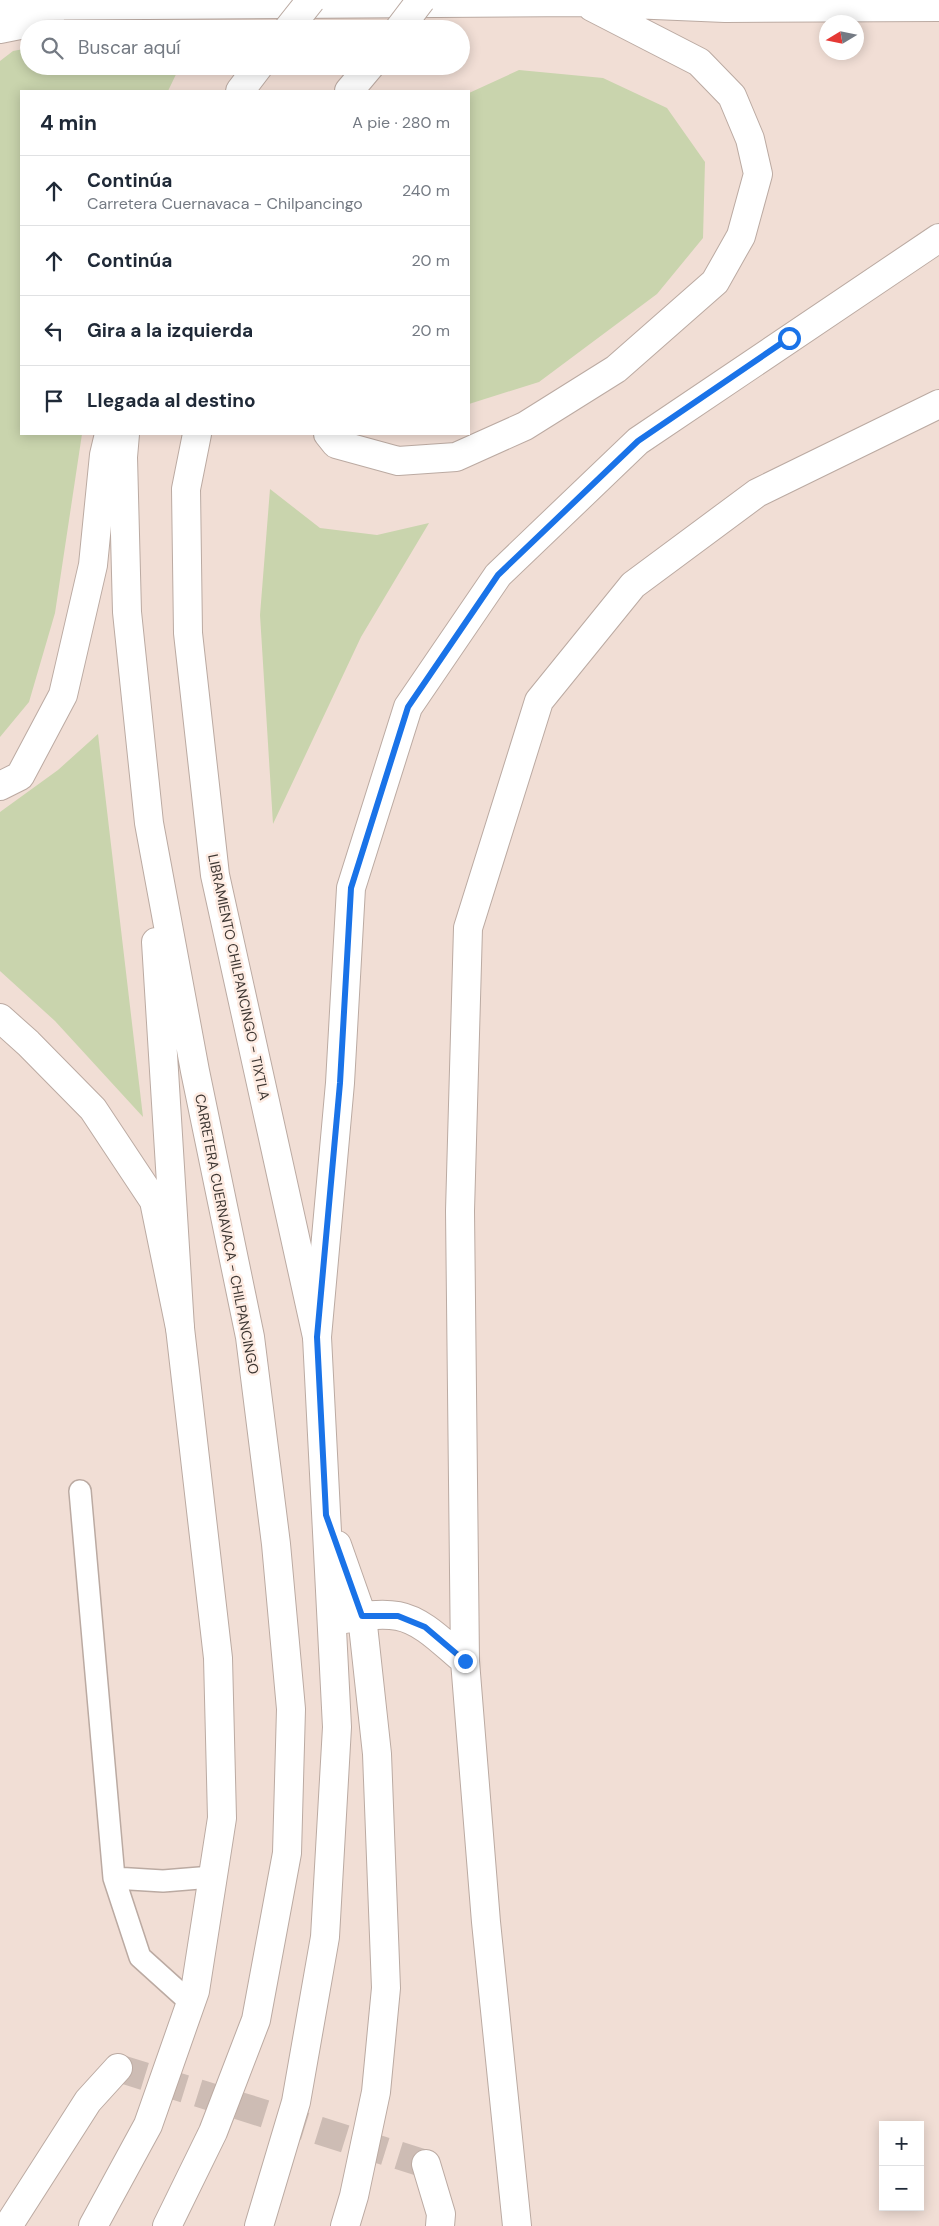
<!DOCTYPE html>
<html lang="es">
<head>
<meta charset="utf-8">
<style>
  body { margin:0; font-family:"DM Sans",sans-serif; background:#f2f2f3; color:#1f2937 }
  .controls { position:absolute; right:15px; bottom:15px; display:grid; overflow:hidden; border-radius:0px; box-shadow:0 2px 12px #0003 }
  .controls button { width:45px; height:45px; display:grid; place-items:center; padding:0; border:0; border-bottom:1px solid #e0e1e3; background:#fff; color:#1f2937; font:25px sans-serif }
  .compass { position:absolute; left:819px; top:15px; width:45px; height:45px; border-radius:50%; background:#fff; box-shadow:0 2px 12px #0003; rotate:260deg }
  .stop { position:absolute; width:15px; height:15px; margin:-11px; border:4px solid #1a73e8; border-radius:50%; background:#fff }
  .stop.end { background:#1a73e8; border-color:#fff; box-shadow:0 1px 5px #0008 }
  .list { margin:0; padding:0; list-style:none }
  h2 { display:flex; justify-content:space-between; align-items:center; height:65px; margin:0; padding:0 20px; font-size:21px }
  h2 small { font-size:16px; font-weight:400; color:#747a83 }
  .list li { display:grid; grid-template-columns:32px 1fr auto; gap:15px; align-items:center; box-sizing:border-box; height:70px; padding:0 20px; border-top:1px solid #e0e1e3 }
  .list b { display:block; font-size:19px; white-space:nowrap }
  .list p { margin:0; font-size:16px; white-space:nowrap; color:#747a83 }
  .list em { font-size:16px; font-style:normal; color:#747a83 }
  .icon { flex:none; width:28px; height:28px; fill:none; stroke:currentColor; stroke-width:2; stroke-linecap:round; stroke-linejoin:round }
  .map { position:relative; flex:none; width:939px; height:2226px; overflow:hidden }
  .search { position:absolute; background:#fff; box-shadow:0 2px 12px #0003; left:20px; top:20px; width:450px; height:55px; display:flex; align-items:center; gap:12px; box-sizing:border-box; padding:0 18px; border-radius:28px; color:#747a83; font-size:19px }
  .panel { position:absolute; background:#fff; box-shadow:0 2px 12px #0003; left:20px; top:90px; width:450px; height:345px; border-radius:0px }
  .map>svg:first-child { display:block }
  .green { fill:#c9d4ad }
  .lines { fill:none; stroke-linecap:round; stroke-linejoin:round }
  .secondary-tunnel { stroke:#cdbcb4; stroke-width:28; stroke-dasharray:28 14; stroke-linecap:butt }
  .lane-casing { stroke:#bbaaa2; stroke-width:24 }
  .street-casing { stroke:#bbaaa2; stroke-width:30 }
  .secondary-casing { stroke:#bbaaa2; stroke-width:30 }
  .primary-casing { stroke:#bbaaa2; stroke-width:30 }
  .highway-casing { stroke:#bbaaa2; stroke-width:30 }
  .lane { stroke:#fff; stroke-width:21 }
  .street { stroke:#fff; stroke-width:28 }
  .secondary { stroke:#fff; stroke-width:28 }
  .primary { stroke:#fff; stroke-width:28 }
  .highway { stroke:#fff; stroke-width:28 }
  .primary-bridge-casing { stroke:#bbaaa2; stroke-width:30; stroke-linecap:butt }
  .highway-bridge-casing { stroke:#bbaaa2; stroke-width:30; stroke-linecap:butt }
  .primary-bridge { stroke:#fff; stroke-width:28 }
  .highway-bridge { stroke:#fff; stroke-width:28 }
  .route { stroke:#1a73e8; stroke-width:6 }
  .labels { text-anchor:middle; stroke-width:5; stroke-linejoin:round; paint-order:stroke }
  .street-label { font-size:14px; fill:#3d3632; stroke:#feece3 }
</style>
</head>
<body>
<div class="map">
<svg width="939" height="2226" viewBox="0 0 939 2226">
  <rect width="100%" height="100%" fill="#f1ded5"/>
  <path class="green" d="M 29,48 L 29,66 L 180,66 L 168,91 L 21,91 L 21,434 L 82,434 L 55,613 L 29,702 L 0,737 L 0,61 L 13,51 Z
    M 519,70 L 603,78 L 667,108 L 705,162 L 703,238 L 657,294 L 539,382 L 469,404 L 469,93 Z
    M 270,489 L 320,528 L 377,535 L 429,523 L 361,637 L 273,824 L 260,615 Z
    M 98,734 L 143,1117 L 55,1021 L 0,971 L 0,812 L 58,770 Z"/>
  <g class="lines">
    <path class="secondary-tunnel" d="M 118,2068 L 426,2164"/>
    <defs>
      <path id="lane" d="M 80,1491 L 114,1878 L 140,1957 L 191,2003
        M 114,1878 L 163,1881 L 212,1877"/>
      <path id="street" d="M 332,1621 C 352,1618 377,1612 398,1616 C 424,1621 445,1645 465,1661 L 486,1922 L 517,2226
        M 465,1661 L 460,1211 L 468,928 L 539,701 L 633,585 L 757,493 L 939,404"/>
      <path id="secondary" d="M 426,2164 L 441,2214 L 440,2226
        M 8,2226 L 88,2101 L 118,2068"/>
      <path id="primary" d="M 240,91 L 259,66
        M 125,434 L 123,457 L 127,612 L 149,823 L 195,1071 L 250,1337 L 276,1544 L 291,1709 L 287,1853 L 256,2020 L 213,2132 L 167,2226
        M 337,1545 L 362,1616 L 377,1754 L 386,1988 L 376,2092 L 354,2196 L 345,2226
        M 93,2226 L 148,2125 L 195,1991 L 222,1818 L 218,1658 L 180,1328 L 156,942
        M 259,2226 L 296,2102 L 325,1937 L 337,1727 L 317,1337 L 340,1083 L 351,888 L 408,707 L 498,575 L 638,441 L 939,238"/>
      <path id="highway" d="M 0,6 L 584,2 L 725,8 L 939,7
        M 0,29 L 50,19
        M 349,91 L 370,66
        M 197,434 L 186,489 L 188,633 L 215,875 L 317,1337
        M 328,434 L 336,444 L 398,461 L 456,457 L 525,426 L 616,369 L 715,282 L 741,236 L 758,174 L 750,139 L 732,96 L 699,62 L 592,7
        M 0,786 L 20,776 L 63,695 L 93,565 L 104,455 L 109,434
        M 0,1018 L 28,1043 L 93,1109 L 154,1201 L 180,1328"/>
    </defs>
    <use href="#lane" class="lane-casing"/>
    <use href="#street" class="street-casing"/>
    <use href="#secondary" class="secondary-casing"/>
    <use href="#primary" class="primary-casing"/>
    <use href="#highway" class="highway-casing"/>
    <use href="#lane" class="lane"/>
    <use href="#street" class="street"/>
    <use href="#secondary" class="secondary"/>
    <use href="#primary" class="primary"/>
    <use href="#highway" class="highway"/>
    <defs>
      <path id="primary-bridge" d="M 288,29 L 311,0"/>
      <path id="highway-bridge" d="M 399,29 L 421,0"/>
    </defs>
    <use href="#primary-bridge" class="primary-bridge-casing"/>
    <use href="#highway-bridge" class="highway-bridge-casing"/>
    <use href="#primary-bridge" class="primary-bridge"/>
    <use href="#highway-bridge" class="highway-bridge"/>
  </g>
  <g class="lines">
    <path class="route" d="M 465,1661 L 425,1627 L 398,1616 L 362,1616 L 326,1515 L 317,1337 L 340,1083 L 351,888 L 408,707 L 498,575 L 638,441 L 789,338"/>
  </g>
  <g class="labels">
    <g class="street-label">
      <text transform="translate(239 977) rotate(78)" y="5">LIBRAMIENTO CHILPANCINGO - TIXTLA</text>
      <text transform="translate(227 1234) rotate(79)" y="5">CARRETERA CUERNAVACA - CHILPANCINGO</text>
    </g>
  </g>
</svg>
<div class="controls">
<button>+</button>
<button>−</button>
</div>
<svg class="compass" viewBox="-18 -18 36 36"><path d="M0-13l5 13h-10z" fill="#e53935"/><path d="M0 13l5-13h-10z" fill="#747a83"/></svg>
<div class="stop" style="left:789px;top:338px"></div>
<div class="stop end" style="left:465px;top:1661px"></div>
<div class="search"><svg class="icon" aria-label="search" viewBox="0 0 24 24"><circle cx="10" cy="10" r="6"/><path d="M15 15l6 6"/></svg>Buscar aquí</div>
<section class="panel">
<h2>4 min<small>A pie · 280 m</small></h2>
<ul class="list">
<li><svg class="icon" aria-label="ahead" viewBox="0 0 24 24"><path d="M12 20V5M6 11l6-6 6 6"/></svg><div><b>Continúa</b><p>Carretera Cuernavaca - Chilpancingo</p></div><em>240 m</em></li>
<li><svg class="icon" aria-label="ahead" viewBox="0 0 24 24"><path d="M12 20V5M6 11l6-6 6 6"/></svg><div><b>Continúa</b></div><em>20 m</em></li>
<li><svg class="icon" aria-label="left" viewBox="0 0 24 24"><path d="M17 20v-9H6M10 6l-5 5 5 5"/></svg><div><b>Gira a la izquierda</b></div><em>20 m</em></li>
<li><svg class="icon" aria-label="arrive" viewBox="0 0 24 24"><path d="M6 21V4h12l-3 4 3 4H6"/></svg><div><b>Llegada al destino</b></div></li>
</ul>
</section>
</div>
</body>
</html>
